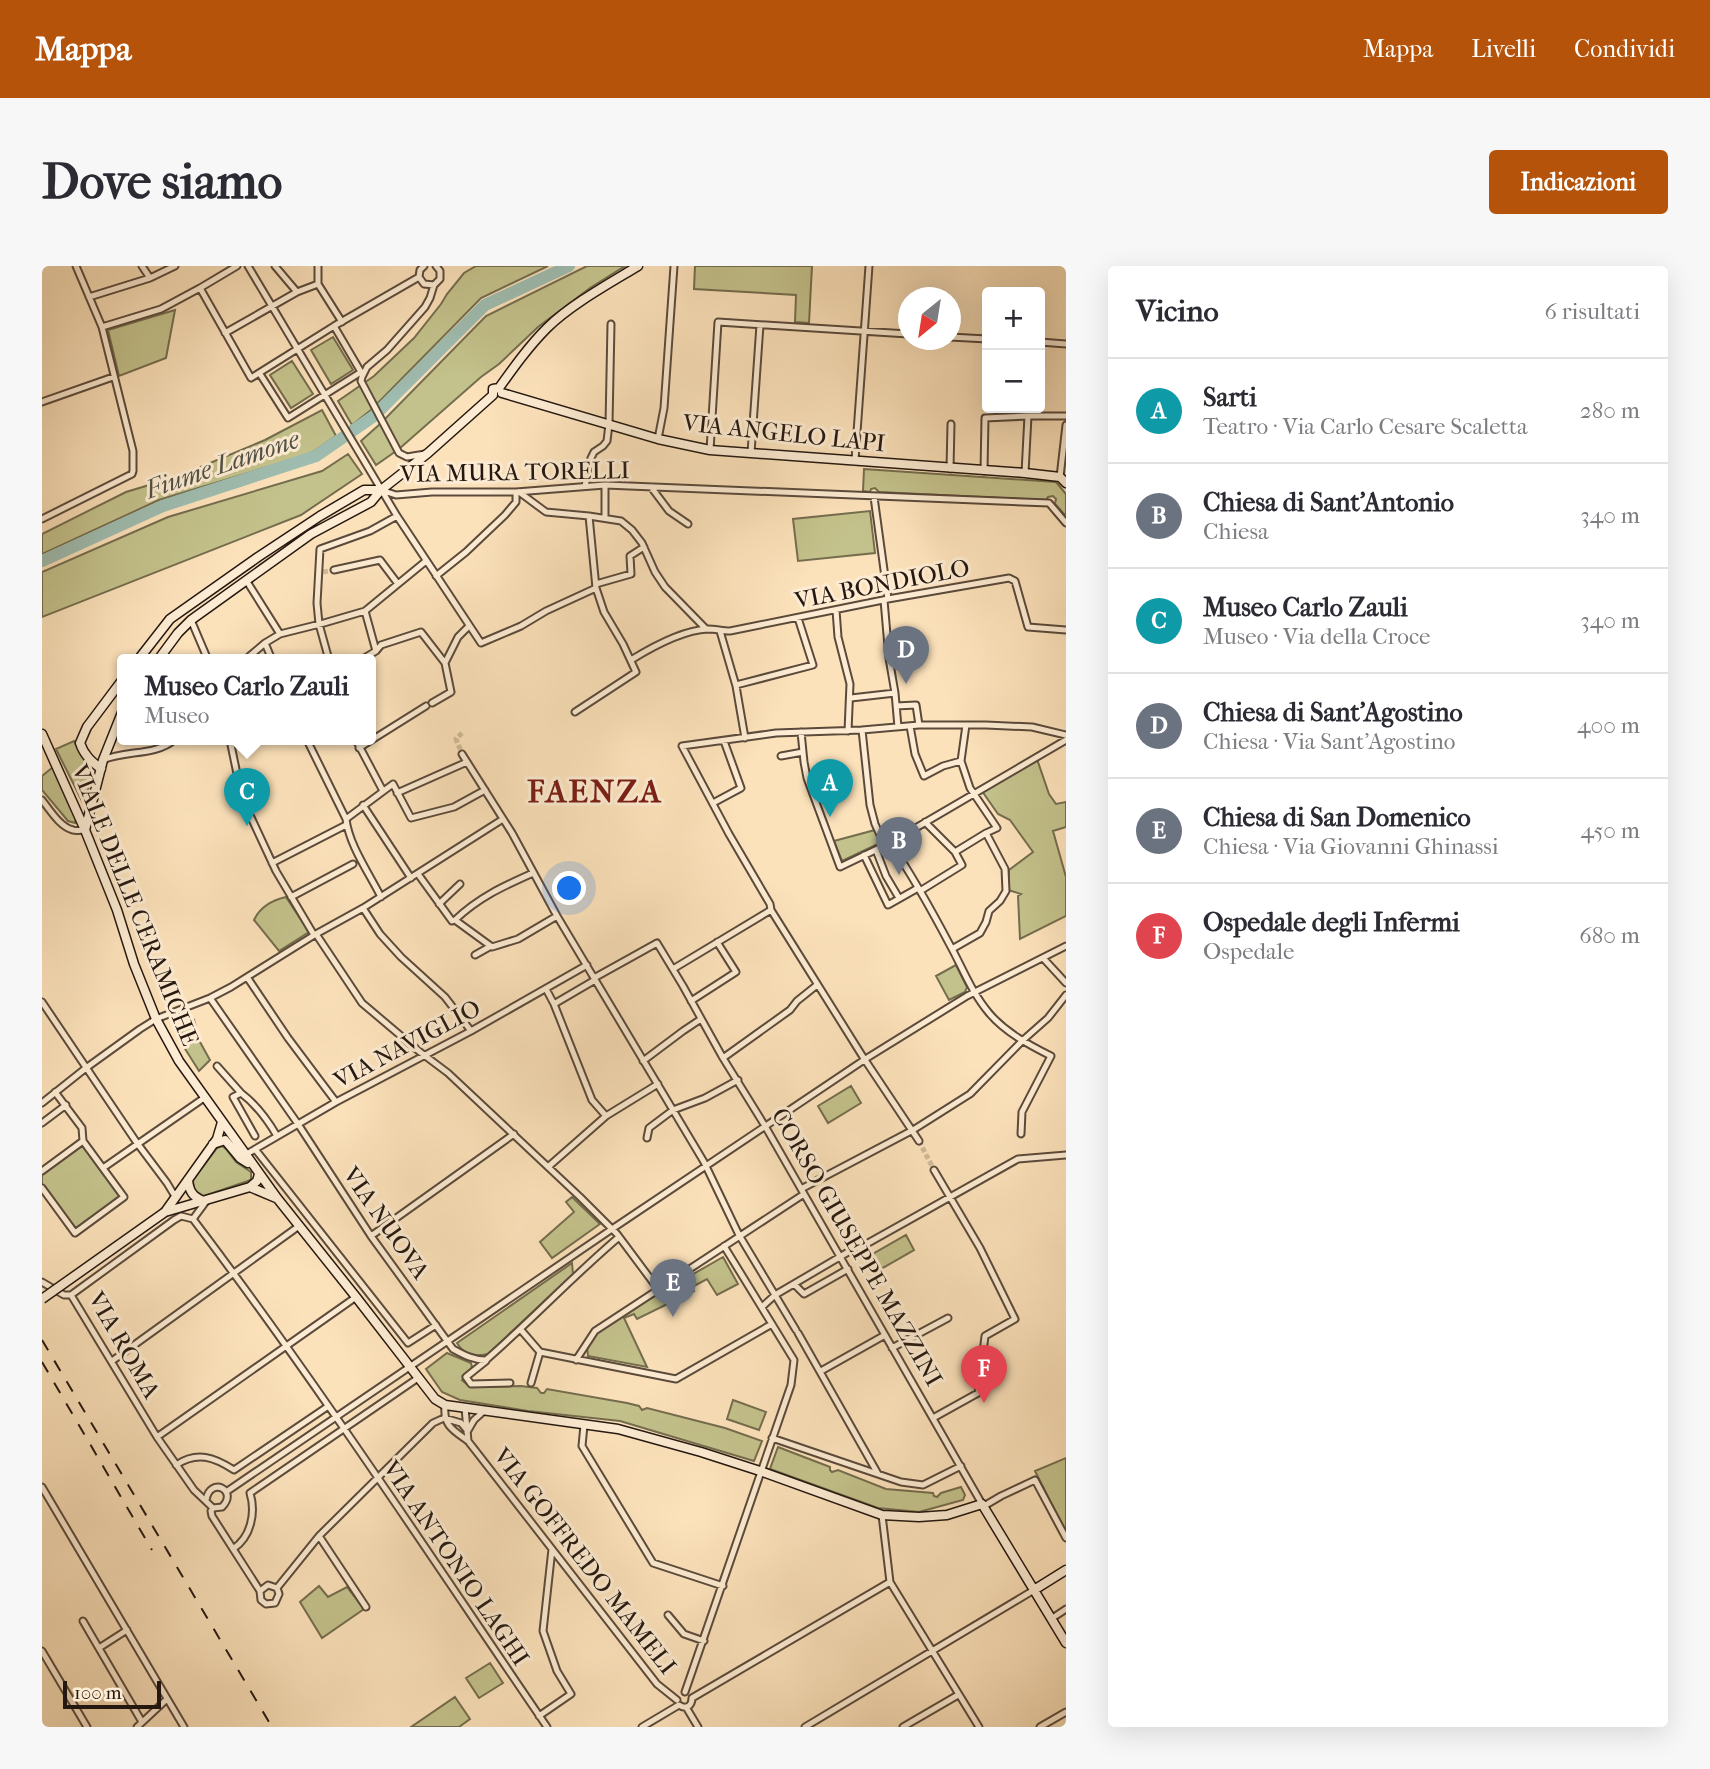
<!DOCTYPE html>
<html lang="it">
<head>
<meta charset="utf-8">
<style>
  body { margin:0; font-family:"IM FELL French Canon",serif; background:#f7f7f7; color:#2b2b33 }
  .controls { position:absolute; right:21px; top:21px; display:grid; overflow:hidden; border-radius:7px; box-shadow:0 7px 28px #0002 }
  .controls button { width:63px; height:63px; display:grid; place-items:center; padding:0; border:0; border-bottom:2px solid #e1e1e2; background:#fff; color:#2b2b33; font:35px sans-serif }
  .compass { position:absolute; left:856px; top:21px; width:63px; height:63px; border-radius:50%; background:#fff; box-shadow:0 7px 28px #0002; rotate:210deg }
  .scale { position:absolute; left:21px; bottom:18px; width:98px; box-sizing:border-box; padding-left:7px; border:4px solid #251810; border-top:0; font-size:19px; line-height:24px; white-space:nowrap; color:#251810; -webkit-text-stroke:5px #fdecd3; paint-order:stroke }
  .you { position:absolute; left:528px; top:623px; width:24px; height:24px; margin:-18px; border:5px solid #fff; border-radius:50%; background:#1a73e8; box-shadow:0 0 0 10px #1a73e833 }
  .badge { display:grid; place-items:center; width:46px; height:46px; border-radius:50%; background:#b45309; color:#fff; font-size:23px; font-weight:700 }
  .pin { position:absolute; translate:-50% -58px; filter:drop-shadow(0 2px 4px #0008) }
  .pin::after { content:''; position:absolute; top:37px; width:24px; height:21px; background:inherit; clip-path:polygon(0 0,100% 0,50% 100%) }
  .popup { position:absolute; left:75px; top:388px; width:259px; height:91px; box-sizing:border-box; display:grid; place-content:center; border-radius:7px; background:#fff; filter:drop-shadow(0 2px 5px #0005); font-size:23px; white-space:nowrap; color:#7c7c81 }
  .popup b { font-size:26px; color:#2b2b33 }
  .popup::after { content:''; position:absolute; left:50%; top:100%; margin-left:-14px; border:14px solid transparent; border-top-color:#fff }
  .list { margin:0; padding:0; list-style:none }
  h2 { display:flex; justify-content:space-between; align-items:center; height:91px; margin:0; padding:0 28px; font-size:30px }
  h2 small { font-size:23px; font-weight:400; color:#7c7c81 }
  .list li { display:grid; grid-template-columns:46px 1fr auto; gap:21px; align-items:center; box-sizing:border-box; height:105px; padding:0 28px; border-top:2px solid #e1e1e2 }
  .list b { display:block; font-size:26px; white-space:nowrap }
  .list p { margin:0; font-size:23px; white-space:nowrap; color:#7c7c81 }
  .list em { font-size:23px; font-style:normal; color:#7c7c81 }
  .map { position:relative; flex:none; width:1024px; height:1461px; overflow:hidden; border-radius:7px }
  header { display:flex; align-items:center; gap:42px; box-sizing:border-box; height:98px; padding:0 35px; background:#b45309; color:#fff }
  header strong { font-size:33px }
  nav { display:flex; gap:38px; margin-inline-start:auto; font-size:24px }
  .intro { display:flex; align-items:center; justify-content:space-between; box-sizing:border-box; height:168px; padding:0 42px }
  h1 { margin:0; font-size:49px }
  .button { padding:18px 32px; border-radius:7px; background:#b45309; color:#fff; font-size:24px; font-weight:700 }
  main { display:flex; gap:42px; padding:0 42px }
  aside { flex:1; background:#fff; border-radius:7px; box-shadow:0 7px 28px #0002 }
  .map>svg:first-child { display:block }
  .green { fill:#c4c28c; stroke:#746d4e; stroke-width:2 }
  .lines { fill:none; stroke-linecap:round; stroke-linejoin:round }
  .river { stroke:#9fbdb1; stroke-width:12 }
  .street-tunnel { stroke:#d1ba99; stroke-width:5; stroke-dasharray:5 2.5; stroke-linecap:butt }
  .street-casing { stroke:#5b4a3b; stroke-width:9 }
  .secondary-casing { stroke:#251810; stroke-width:11 }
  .street { stroke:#fdecd3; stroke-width:5 }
  .secondary { stroke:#fdecd3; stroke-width:8 }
  .rail { stroke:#251810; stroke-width:2; stroke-dasharray:12 12; stroke-linecap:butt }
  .secondary-bridge-casing { stroke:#251810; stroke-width:11; stroke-linecap:butt }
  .secondary-bridge { stroke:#fdecd3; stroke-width:8 }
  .labels { text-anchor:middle; stroke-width:6; stroke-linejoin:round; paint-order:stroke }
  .street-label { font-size:24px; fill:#251810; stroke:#fdecd3 }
  .water-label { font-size:26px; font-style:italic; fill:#505248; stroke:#fdecd3 }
  .district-label { font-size:32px; font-weight:bold; letter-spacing:2px; fill:#7a1f14; stroke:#fdecd3 }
</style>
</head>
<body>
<header>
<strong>Mappa</strong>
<nav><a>Mappa</a><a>Livelli</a><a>Condividi</a></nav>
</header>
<div class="intro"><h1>Dove siamo</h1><a class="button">Indicazioni</a></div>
<main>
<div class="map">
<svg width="1024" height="1461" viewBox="0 0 1024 1461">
  <rect width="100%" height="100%" fill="#fce2bb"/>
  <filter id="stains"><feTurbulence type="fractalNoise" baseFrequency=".00286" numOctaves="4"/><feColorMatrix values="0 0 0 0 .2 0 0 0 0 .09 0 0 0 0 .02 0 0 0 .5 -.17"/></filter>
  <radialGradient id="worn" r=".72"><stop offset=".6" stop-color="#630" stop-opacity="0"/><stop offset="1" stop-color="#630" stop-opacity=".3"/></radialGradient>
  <path class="green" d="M 434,0 L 506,0 L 439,32 L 329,144 L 310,159 L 296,135 L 332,110 L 372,72 L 399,38 L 405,28 L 422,7 Z
    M 545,0 L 583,0 L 548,22 L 496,61 L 457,98 L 439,111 L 357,183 L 334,199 L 319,175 L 338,158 L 444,50 Z
    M 653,0 L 770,0 L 767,57 L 753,56 L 754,29 L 652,23 Z
    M 133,44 L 124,92 L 77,110 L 66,64 Z
    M 291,71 L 311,104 L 289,118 L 269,84 Z
    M 250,95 L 271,128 L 249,142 L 228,109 Z
    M 280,144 L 294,170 L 268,188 L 117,234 L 0,288 L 0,268 L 84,226 L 137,210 L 223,174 Z
    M 306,188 L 320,208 L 259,249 L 0,351 L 0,306 L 126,251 L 280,205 Z
    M 822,203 L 1014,216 L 1024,228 L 1024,250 L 1013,238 L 1014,233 L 1011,230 L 1006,231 L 1004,234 L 837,226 L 833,222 L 829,223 L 828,226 L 821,225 Z
    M 828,245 L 833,287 L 756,295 L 751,253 Z
    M 32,475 C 44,499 57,509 40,535 L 14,483 Z
    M 995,493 L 1007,528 L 1014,538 L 1024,536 L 1024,561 L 1011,565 L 1024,611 L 1024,650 L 978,673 L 976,630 L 979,628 L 966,624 L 967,604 L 991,586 L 968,554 L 956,548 L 940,525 Z
    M 11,501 L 34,552 L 33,557 L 26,555 L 0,524 L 0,510 Z
    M 833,564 L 838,577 L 800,595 L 792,575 Z
    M 244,631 L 267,666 L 237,685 L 212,654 C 218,641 231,634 244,631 Z
    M 914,699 L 925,721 L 923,726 L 907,734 L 894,710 Z
    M 152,754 L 158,776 L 168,794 L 157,805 L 140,778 L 140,765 Z
    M 809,820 L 819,837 L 786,857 L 776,840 Z
    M 41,878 L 79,930 L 33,964 L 0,920 L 0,907 Z
    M 180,880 L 184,883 L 194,896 L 209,906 L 209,913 L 206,915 L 162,930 L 152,924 L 151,914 L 175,882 Z
    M 530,931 L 558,958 L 510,992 L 498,976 L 532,946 L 524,936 Z
    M 864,969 L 872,984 L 837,1004 L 829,989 Z
    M 681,991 L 696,1018 L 675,1029 L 665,1013 L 650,1021 L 652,1025 L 595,1053 L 592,1048 L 582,1052 L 605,1101 L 546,1090 L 545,1081 L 555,1067 L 578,1050 Z
    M 530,997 L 531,1008 L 446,1088 C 432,1091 423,1090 415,1077 Z
    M 405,1087 L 429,1097 L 430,1101 L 420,1114 L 428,1121 L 479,1120 L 495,1122 L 499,1127 L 502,1127 L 505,1123 L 585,1137 L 597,1140 L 600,1144 L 605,1142 L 683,1162 L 720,1175 L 712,1195 L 578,1155 L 486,1145 L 418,1134 L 400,1126 L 384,1103 Z
    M 691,1134 L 724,1146 L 717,1164 L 685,1153 Z
    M 736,1181 L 788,1201 L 788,1204 L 790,1206 L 796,1204 L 844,1223 L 891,1227 L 892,1230 L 895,1231 L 899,1227 L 919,1221 L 923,1229 L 921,1234 L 877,1246 L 836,1242 L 728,1203 Z
    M 1024,1192 L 1024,1266 L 993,1205 Z
    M 277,1320 L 286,1331 L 305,1321 L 322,1343 L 280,1372 L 258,1336 Z
    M 448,1397 L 461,1417 L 437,1432 L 424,1412 Z
    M 413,1431 L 428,1453 L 417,1461 L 369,1461 Z"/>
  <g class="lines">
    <path class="river" d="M 0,295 L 121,240 L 274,190 L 332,150 L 443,39 L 527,0"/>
    <path class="street-tunnel" d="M 281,306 L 292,304
      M 420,467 L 414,473 L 420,488
      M 877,875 L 892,904"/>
    <defs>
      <path id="street" d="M 206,0 L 355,250 L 439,377 L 479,360 L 504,345 L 554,322
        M 233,0 L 255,26
        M 377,11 L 382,18 L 392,19
        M 377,11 L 378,4 L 382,0
        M 108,12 L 133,0
        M 276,18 L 300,56
        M 276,18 L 276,0
        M 158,22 L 209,112 L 292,60 L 377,11
        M 47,31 L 108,12 L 100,0
        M 60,61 L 119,43 L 158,22 L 195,0
        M 183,67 L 255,26 L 276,18
        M 908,71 L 945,73
        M 998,76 L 1024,78
        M 218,108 L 246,152 L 319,106 L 292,60
        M 0,136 L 71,111
        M 986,150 L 1024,150
        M 616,173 L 622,142 L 632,0
        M 668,184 L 676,56 L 866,68
        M 709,187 L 718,59
        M 383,188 L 365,191 L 357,187 L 319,115 L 320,111 L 325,101 L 345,84 L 383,41 L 388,32 L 392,19 L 398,13 L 398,5 L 394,0
        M 813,194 L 827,0
        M 908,203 L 909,158
        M 942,205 L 943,152 L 986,150 L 983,207
        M 1018,211 L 1024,159
        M 543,220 L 549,192 L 552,186 L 561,180 L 565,175 L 567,158 L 569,58
        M 609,221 L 627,245 L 646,258
        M 339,224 L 354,229 L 390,226 L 474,226 L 563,219 L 1007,237 L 1024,257
        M 477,226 L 504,246 L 547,250 L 579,255 L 590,264 L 600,277 L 613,306 L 623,321 L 664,363
        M 832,231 L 846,333
        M 563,252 L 563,219
        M 0,253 L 90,208 L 91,205 L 91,185 L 60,61 L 34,0
        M 292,304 L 338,294 L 356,318
        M 394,310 L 424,286 L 463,249 L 474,236 L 474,226
        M 204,314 L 238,368
        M 554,318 L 589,308 L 588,290 L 602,281
        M 842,334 L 847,392 L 853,427 L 856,461
        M 794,344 L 796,371 L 808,418 L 806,465
        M 323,345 L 334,385
        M 149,354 L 166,394
        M 678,365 L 694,420 L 703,472
        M 223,377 L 230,394
        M 203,394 L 223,377 L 238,368 L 282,357 L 323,345 L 384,295
        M 287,394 L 277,358 L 275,337 L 278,283 L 328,265 L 355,250
        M 319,394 L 334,385 L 339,379 L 379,366 L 403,397 L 409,426 L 390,437
        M 589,394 C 610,381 641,364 666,363 C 673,363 681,365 688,365 L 846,333 L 967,312 L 973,315 L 986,361 L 1024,364
        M 403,397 L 416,371 L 427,360
        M 694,419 L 771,399 L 756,352
        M 809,432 L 853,427
        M 854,440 L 874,439 L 877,459
        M 533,446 L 594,406 L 581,378 L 562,346 L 554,322 L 547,250
        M 868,460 L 873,488 L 882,510 L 901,500 L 919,495
        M 820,464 L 828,539 L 833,558 L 843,580
        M 759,466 L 762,496 L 765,512 L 798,601 L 848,577 L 1024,474
        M 188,474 L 200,532 L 234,605 L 272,669
        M 265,474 L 304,553 C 307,579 327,607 339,631
        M 314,474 L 341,525
        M 317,482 L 384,440
        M 420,488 L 470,567 L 515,650 L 662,896 L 697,969 L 754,1064
        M 739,490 L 761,486
        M 61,494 C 84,484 113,490 132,474
        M 355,527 L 425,496
        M 0,534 C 8,544 18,561 31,564 C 34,565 39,564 43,564
        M 671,537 L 699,522 L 682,475
        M 321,539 L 369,612
        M 304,553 L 351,518 L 369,552 L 412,541 L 443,524
        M 883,556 L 913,586
        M 848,577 C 871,610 890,645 909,681 C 921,703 930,727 947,747 C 963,766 987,779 1009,790 L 980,846 L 979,868
        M 834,584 L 844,610 L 857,632
        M 822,589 L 846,639 L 876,622
        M 230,597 L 304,559
        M 376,608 L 410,655 L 413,654 L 450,681 L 476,673 L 515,650
        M 878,625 L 920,599 L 913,586 L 944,567
        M 249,631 L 311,598
        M 397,638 L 418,618
        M 321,642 L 338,668 L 359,691 L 403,731 L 429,765
        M 413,654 C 437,631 462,620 491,607
        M 274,668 L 320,737 L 378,786 L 406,807 L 538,931 L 575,968 L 616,1023
        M 910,683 L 938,667 L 944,656 L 947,645 L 958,635 L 964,625 L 963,603 L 944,567 L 955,562 L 928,522 L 919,495 L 924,459
        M 433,689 L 449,680
        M 1001,692 L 1024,717
        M 631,703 L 729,644
        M 205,711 L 246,772 L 294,836
        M 552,712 L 615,677 L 641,720 L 681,792 L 723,860 L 940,1238
        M 504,723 L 512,738 L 550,834 L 564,850
        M 168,732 L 256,858 L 329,970 L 411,1083 C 422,1089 431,1094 444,1094 C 490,1054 531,1010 577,971
        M 649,735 L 694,706 L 675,676
        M 0,736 L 95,877 L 125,917 L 134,932
        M 512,738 L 553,714
        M 681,792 L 748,744 L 755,735 L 775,719
        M 601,795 L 641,765 L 659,753
        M 175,800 L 199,827 L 191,831 L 213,870
        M 199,827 C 215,839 225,853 235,870
        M 0,837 L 44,802 L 98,763 L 114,753 L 168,732 L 189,721 L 274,668 L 321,642 L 461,553
        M 0,857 L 24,839
        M 605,872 L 607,862 L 631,844 L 663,832 L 696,814
        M 877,875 L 821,791 L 729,644 L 728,638 L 687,568 L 640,480 L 734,467 L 820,464 L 877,459 L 944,459 L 990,461 L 1024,469
        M 213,883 L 366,1077 L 394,1059
        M 203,889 L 294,836 L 429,765 L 545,699
        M 506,901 L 564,850 L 616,818
        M 61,902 L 162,832
        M 0,905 L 41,875 L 40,862 L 13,826
        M 0,922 L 33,967 L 82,931 L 41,875
        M 759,923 L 871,864 L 928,828 L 980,775 L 1006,752 L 1024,729
        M 151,953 C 276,1118 389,1291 505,1461
        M 151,953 L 165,934
        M 329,970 L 472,868
        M 0,1016 L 22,1029 L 29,1029
        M 752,1018 L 762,1028 L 806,1003
        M 29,1029 L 115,1171 L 152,1224 L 171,1242 L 169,1245 L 170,1250 L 218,1325 L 219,1334 L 224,1338 L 233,1337 L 237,1328 L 235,1322
        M 29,1029 L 132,954 L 139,950 L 151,953
        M 720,1041 L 733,1029 L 813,982 L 819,981 L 976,893 L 1024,889
        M 479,1064 L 498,1086 L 634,1113 L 730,1058
        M 756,1067 L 836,1208
        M 850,1082 L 906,1052
        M 534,1094 L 553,1065 L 762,928
        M 70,1095 L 257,960
        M 444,1095 L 424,1111 L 429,1118 L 468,1117
        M 779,1105 L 843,1069
        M 489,1117 L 498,1086
        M 403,1139 C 401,1160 411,1164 426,1175 L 615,1418 L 635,1434
        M 423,1142 L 426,1175
        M 402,1152 L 419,1157 L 424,1163
        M 891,1152 L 936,1127 L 943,1070 L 973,1053 L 938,982 L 892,904
        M 542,1159 L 540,1180 L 611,1297 L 681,1320
        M 425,1166 L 432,1154 L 442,1145
        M 115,1171 L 314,1031
        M 730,1172 L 859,1216 L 881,1219 L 919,1200
        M 134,1199 C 155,1185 172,1191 192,1204 L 285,1141
        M 0,1221 L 142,1461
        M 184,1226 L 570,963 L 825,792 L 925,730 L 1024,680
        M 164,1234 C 168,1210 197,1224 180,1241 L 171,1242
        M 942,1240 L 959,1230 L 993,1214 L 1024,1272
        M 840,1249 L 848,1316 L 937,1461
        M 277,1270 L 324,1341
        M 191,1283 C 209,1271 214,1247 208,1227 L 376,1112
        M 235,1322 L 277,1270 L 391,1157 L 402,1152
        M 218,1325 L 226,1319 L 235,1322
        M 626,1349 L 642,1368 L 662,1375
        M 1009,1353 L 1024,1343
        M 41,1355 L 100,1456
        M 57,1382 L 85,1364
        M 0,1385 L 45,1461
        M 643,1426 L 749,1119 L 752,1094 L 682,980
        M 644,1441 L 656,1461
        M 497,1450 L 529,1428 L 515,1405 L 501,1365 L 510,1283
        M 95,1461 L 125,1433
        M 600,1461 L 637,1439 C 644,1444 650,1440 650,1432 L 848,1316
        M 763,1461 L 992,1324
        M 861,1461 L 916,1429
        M 998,1461 L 1024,1446"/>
      <path id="secondary" d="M 460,127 L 616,173 L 668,184 L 983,207 L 1018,211 L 1024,217
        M 96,394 L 128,353 L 216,291 L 278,250 L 322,224 L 339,224
        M 116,394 L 136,367 L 149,354 L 269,268 L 329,236 L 339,224 L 386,187 L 451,129 L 451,123 L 457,122 C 472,101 487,80 505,62 C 528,39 568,17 596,0
        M 0,468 L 43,564 L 75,644 L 92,698 L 114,753 L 137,795 L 235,932 L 314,1031 L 393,1133 L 403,1139 L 576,1163 L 659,1186 L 718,1205 L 840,1249 L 877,1251 L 905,1249 L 940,1238 L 1024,1377
        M 59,503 C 49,495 42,489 38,477 L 45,461 L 81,413
        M 43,564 L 61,494 L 81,444
        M 171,878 L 183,874 L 198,892 L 206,897
        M 146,914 C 147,925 151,931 161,935
        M 208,921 L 234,932
        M 123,946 L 175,873 L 180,856
        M 123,946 L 208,921 L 215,915 L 217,908
        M 992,1324 L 1024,1304"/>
    </defs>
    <use href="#street" class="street-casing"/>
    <use href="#secondary" class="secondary-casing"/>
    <use href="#street" class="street"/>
    <use href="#secondary" class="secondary"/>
    <path class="rail" d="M 0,1074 L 230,1461
      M 0,1096 L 110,1284"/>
    <defs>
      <path id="secondary-bridge" d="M 0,1033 L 123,946"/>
    </defs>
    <use href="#secondary-bridge" class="secondary-bridge-casing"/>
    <use href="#secondary-bridge" class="secondary-bridge"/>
  </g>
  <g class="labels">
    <g class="street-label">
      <text transform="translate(742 167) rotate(6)" y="8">VIA ANGELO LAPI</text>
      <text transform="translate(473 206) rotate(-1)" y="8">VIA MURA TORELLI</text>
      <text transform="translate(840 318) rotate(-11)" y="8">VIA BONDIOLO</text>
      <text transform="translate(93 639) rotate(68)" y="8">VIALE DELLE CERAMICHE</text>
      <text transform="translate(365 778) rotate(-28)" y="8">VIA NAVIGLIO</text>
      <text transform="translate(344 957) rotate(55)" y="8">VIA NUOVA</text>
      <text transform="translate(815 981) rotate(60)" y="8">CORSO GIUSEPPE MAZZINI</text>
      <text transform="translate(82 1079) rotate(60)" y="8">VIA ROMA</text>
      <text transform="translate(543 1295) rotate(52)" y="8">VIA GOFFREDO MAMELI</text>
      <text transform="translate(414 1297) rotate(56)" y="8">VIA ANTONIO LAGHI</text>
    </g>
    <g class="water-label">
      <text transform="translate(180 198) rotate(-19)" y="9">Fiume Lamone</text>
    </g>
    <g class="district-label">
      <text x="553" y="536">FAENZA</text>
    </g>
  </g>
  <rect width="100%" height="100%" filter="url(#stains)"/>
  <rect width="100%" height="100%" fill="url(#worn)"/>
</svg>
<div class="controls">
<button>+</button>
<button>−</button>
</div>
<svg class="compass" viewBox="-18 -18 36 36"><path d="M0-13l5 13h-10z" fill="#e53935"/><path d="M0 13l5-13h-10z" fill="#7c7c81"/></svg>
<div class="scale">100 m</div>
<div class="you"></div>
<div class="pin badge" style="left:788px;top:551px;background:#0f9aa8">A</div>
<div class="pin badge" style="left:857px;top:609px;background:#6b7280">B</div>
<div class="pin badge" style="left:205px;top:560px;background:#0f9aa8">C</div>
<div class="popup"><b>Museo Carlo Zauli</b>Museo</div>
<div class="pin badge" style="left:864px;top:418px;background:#6b7280">D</div>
<div class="pin badge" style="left:631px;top:1051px;background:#6b7280">E</div>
<div class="pin badge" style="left:942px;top:1137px;background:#e0444e">F</div>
</div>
<aside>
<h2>Vicino<small>6 risultati</small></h2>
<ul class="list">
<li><span class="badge" style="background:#0f9aa8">A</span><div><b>Sarti</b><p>Teatro · Via Carlo Cesare Scaletta</p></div><em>280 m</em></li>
<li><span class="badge" style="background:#6b7280">B</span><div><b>Chiesa di Sant'Antonio</b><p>Chiesa</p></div><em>340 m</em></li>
<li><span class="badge" style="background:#0f9aa8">C</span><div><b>Museo Carlo Zauli</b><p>Museo · Via della Croce</p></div><em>340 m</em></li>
<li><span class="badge" style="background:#6b7280">D</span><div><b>Chiesa di Sant'Agostino</b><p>Chiesa · Via Sant'Agostino</p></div><em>400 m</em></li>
<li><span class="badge" style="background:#6b7280">E</span><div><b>Chiesa di San Domenico</b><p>Chiesa · Via Giovanni Ghinassi</p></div><em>450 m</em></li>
<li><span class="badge" style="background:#e0444e">F</span><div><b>Ospedale degli Infermi</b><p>Ospedale</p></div><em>680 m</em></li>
</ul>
</aside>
</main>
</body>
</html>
